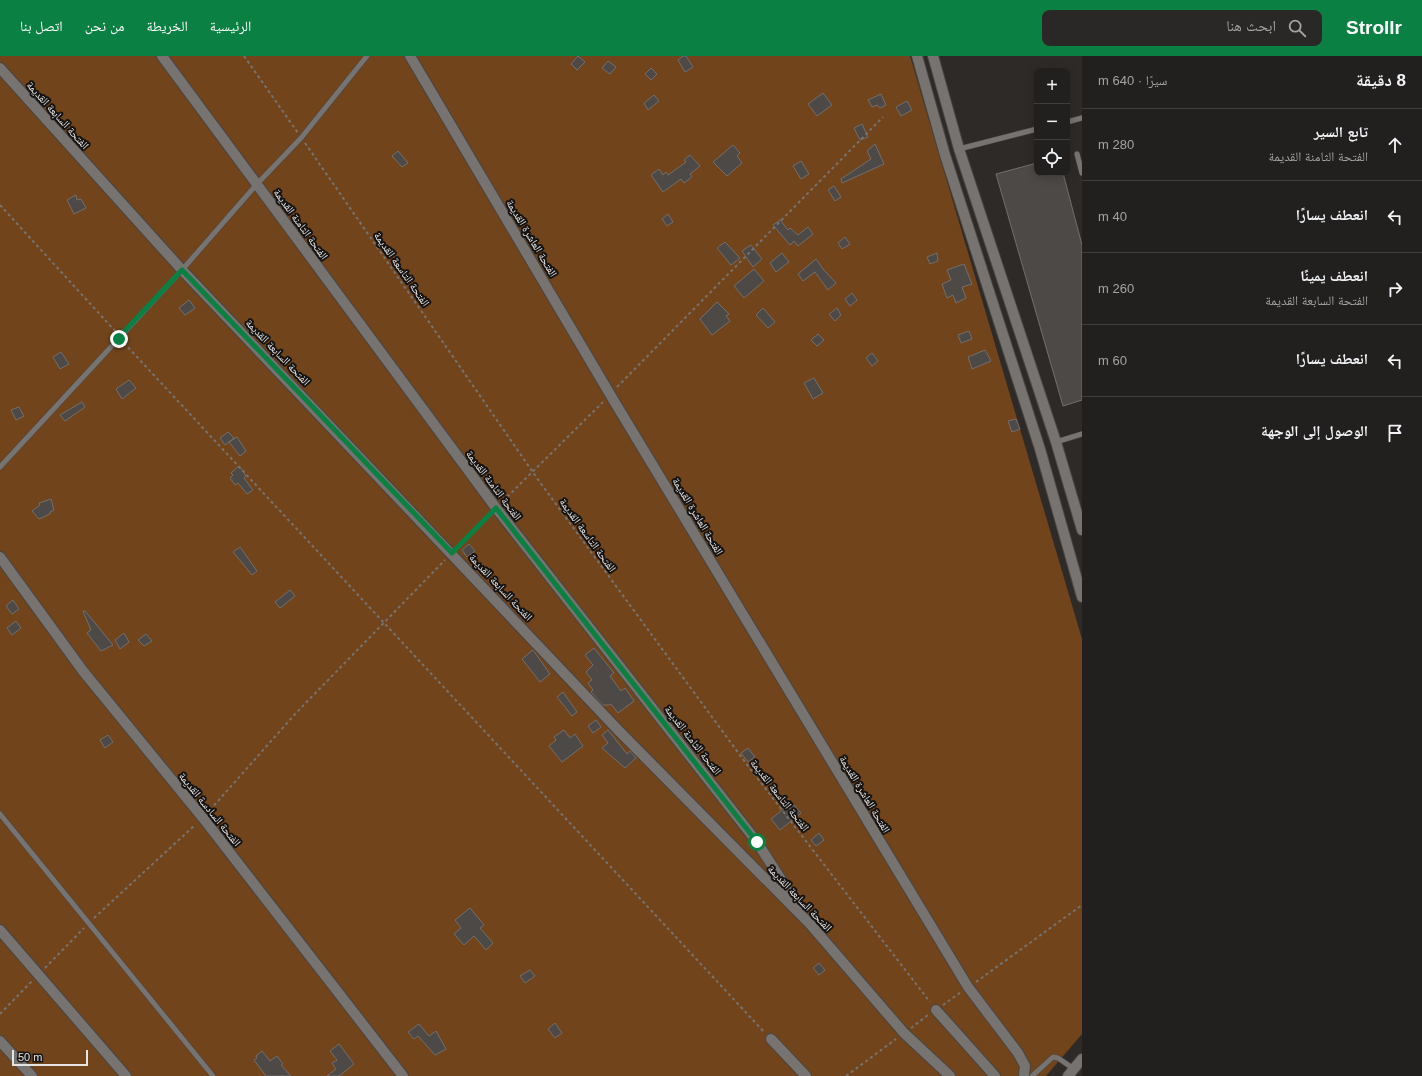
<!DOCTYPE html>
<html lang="ar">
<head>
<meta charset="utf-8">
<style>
  body { margin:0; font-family:Arial,"Noto Naskh Arabic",sans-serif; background:#2a2827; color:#f1f3f6; direction:rtl }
  .controls { position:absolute; right:12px; top:12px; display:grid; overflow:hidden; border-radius:8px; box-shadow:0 2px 10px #0003 }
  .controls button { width:36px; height:36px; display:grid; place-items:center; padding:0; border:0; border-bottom:1px solid #3f3e3c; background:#22201e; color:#f1f3f6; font:20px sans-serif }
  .scale { position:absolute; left:12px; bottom:10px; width:76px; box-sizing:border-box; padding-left:4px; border:2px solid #e6e4e2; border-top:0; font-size:11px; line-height:14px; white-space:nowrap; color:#e6e4e2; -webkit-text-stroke:3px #151312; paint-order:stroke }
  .stop { position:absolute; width:12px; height:12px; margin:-9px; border:3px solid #0b8043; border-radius:50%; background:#fff }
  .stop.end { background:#0b8043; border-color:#fff; box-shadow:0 1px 4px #0008 }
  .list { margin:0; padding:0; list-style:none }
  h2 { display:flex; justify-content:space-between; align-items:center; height:52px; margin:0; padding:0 16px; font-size:17px }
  h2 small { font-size:13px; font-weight:400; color:#a2a3a4 }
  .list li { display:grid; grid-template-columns:26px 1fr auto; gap:12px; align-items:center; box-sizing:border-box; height:72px; padding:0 16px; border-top:1px solid #3f3e3c }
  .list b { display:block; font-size:15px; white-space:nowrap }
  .list p { margin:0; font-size:13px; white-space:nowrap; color:#a2a3a4 }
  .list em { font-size:13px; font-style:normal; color:#a2a3a4 }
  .icon { flex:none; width:22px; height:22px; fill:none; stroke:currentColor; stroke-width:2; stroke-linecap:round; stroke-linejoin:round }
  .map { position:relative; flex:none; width:1082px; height:1020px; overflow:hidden; direction:ltr }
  header { display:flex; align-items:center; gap:24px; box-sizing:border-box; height:56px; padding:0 20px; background:#0b8043; color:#fff }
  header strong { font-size:19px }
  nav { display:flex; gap:22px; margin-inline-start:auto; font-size:14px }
  .search { width:280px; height:36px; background:#2a2827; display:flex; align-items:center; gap:10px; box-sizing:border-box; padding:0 14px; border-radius:8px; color:#a2a3a4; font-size:15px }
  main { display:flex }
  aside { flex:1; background:#22201e }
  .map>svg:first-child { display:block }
  .green { fill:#71441b }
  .building { fill:#4d4946; stroke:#736f6c }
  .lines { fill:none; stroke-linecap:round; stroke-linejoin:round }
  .lane-casing { stroke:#484542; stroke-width:6 }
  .street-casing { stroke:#484542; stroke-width:12 }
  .secondary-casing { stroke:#484542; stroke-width:12 }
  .path { stroke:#767371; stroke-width:2; stroke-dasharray:3 3; stroke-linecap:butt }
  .lane { stroke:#777370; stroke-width:5 }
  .street { stroke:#777370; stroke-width:10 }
  .secondary { stroke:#777370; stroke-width:10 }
  .route { stroke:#0b8043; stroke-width:5 }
  .labels { text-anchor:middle; stroke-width:4; stroke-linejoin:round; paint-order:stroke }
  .street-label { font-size:11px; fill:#e6e4e2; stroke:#151312 }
</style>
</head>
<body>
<header>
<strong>Strollr</strong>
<div class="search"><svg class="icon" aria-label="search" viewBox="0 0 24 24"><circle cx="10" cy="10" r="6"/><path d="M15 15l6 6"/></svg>ابحث هنا</div>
<nav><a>الرئيسية</a><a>الخريطة</a><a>من نحن</a><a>اتصل بنا</a></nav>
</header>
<main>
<aside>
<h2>8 دقيقة<small>سيرًا · 640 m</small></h2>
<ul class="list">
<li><svg class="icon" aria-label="ahead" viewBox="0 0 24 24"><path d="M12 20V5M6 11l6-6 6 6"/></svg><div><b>تابع السير</b><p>الفتحة الثامنة القديمة</p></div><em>280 m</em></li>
<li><svg class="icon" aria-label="left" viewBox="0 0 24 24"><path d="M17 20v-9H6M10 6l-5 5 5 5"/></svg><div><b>انعطف يسارًا</b></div><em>40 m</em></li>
<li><svg class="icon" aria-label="right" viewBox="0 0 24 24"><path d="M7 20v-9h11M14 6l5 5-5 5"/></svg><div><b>انعطف يمينًا</b><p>الفتحة السابعة القديمة</p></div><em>260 m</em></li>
<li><svg class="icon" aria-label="left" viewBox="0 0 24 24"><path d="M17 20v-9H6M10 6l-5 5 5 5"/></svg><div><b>انعطف يسارًا</b></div><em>60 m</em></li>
<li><svg class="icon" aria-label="arrive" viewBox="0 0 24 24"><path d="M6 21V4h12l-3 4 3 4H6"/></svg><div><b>الوصول إلى الوجهة</b></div></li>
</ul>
</aside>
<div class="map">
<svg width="1082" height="1020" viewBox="0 0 1082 1020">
  <rect width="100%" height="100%" fill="#2e2a28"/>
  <path class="green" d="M 0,0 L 910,0 L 1082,583 L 1082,978 L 1046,1020 L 0,1020 Z"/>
  <path class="building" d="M 578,0 L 585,6 L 577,14 L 571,8 Z
    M 683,0 L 686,0 L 693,11 L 685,16 L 678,4 Z
    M 608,5 L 616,11 L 610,18 L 602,12 Z
    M 651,12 L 657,18 L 651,24 L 645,18 Z
    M 823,37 L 832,49 L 817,60 L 808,48 Z
    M 881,38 L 886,49 L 880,52 L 877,49 L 872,51 L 868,44 Z
    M 654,39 L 659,45 L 648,54 L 644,47 Z
    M 907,45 L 912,54 L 901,60 L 896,51 Z
    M 862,68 L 868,81 L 860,84 L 854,72 Z
    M 875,88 L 884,108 L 842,127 L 841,123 L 871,103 L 867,95 Z
    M 733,89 L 740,97 L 737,100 L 742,107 L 727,120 L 713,106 Z
    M 398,95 L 408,107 L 402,111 L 392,100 Z
    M 690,99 L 700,110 L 690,118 L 692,121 L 684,127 L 681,123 L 663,136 L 651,119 L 659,113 L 663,119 L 666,116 L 668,119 L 686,106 L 684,104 Z
    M 801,105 L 809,118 L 801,123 L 793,110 Z
    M 1037,107 L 1037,117 L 1063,117 L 1082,189 L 1082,344 L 1063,350 L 996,118 Z
    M 834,130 L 841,141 L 835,145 L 828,134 Z
    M 76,139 L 77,144 L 81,143 L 86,152 L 74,158 L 67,144 Z
    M 668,158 L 673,166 L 667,170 L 662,163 Z
    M 780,164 L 788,174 L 790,172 L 798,179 L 808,171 L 813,178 L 798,190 L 794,185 L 790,189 L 773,169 Z
    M 845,181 L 850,188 L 842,193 L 838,187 Z
    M 725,186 L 740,202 L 731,209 L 717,192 Z
    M 751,189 L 762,203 L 753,211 L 742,195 Z
    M 782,197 L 789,206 L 776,216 L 770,207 Z
    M 937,197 L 938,205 L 930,208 L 927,201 Z
    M 816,203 L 823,213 L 836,227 L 828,234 L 815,216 L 803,225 L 798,218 Z
    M 964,208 L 972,228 L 962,231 L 966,242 L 956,247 L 953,239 L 947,242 L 942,228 L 951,224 L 947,214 Z
    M 754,213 L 764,225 L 744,242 L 734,230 Z
    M 852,237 L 857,244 L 850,250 L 845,243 Z
    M 189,244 L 195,252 L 185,259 L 179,252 Z
    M 717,246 L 729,258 L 726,260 L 730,265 L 712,279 L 700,263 Z
    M 763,252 L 775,266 L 768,272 L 756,259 Z
    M 837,252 L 841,259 L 835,265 L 829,258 Z
    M 969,275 L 972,283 L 961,287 L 958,279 Z
    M 818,278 L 824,284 L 817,290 L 811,284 Z
    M 985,294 L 991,305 L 972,313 L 968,301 Z
    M 61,296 L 69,308 L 60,313 L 53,301 Z
    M 872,297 L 878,305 L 872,310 L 866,302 Z
    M 814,322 L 823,337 L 813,343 L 804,327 Z
    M 129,324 L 136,332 L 122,343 L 116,333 Z
    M 82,346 L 85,351 L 65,365 L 60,359 Z
    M 19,351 L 24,360 L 16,364 L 11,354 Z
    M 1016,363 L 1020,373 L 1012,376 L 1008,365 Z
    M 228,376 L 234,382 L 225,389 L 220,382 Z
    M 237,381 L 246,395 L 240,400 L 229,386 Z
    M 239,410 L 246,420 L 244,422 L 253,434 L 247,438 L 238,427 L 235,429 L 230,422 L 233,419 L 231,417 Z
    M 51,443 L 54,454 L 50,456 L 50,458 L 39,463 L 32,455 L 40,449 L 39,447 Z
    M 469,488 L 475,495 L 467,501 L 462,494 Z
    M 240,491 L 257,515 L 252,519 L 233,496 Z
    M 290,534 L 295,540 L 280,552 L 275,546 Z
    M 13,544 L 19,553 L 12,558 L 6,550 Z
    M 83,555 L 85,555 L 113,589 L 101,595 L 87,577 L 91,574 Z
    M 16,565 L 21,572 L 12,579 L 7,572 Z
    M 124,577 L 129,586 L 120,593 L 115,584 Z
    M 146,578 L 152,585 L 144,590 L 138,584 Z
    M 594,592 L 614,617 L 610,620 L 621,635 L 625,632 L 634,645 L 618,657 L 611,648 L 609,649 L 603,649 L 591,636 L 593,634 L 588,627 L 592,624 L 586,616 L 593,609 L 585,599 Z
    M 533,594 L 550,618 L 540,626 L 522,603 Z
    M 563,636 L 577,656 L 572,660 L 557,641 Z
    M 596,664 L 601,671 L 593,677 L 588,670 Z
    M 564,674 L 570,682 L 575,678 L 583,690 L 562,706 L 549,690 L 556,684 L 554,681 Z
    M 608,674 L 627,698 L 630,695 L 636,702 L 625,712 L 602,692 L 608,687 L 602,679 Z
    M 108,679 L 113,686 L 105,692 L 100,684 Z
    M 748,692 L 755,701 L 748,706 L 741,697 Z
    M 794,749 L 801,757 L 780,774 L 771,763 L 787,750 L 789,753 Z
    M 819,777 L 824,784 L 816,790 L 811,784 Z
    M 470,852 L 484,869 L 480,872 L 493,887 L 486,894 L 474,880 L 464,889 L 454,878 L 461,872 L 455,864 Z
    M 819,907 L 825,914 L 819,919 L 813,912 Z
    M 530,914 L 535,920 L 525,927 L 520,920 Z
    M 555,967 L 562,977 L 555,982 L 548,973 Z
    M 419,968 L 429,980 L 436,975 L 446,993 L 435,999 L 418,980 L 414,983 L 408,976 Z
    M 339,988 L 354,1008 L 339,1020 L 327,1020 L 336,1013 L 332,1007 L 337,1004 L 330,995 Z
    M 262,995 L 270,1005 L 277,1000 L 283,1008 L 281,1009 L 291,1020 L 266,1020 L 254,1004 L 257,1002 L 256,1000 Z"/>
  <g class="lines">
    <defs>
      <path id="lane" d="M 1067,66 L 1082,62
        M 959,93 L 1037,73
        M 1077,98 L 1082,117
        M 1056,386 L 1082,378
        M 0,411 L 182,214 L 257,128 L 301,82 L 367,0
        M 0,758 L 213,1020
        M 1032,1020 L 1053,1001 L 1058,1002 L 1074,1013"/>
      <path id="street" d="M 162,0 L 496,452 L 757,786 L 798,850
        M 410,0 L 614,345 L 968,931 L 1018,997 L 1025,1010 L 1024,1018
        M 0,12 L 182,214 L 619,675 L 810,868 L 904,977 L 950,1020
        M 0,501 L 83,615 L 203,762 L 403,1020
        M 0,874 L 126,1020
        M 936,954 L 995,1020
        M 771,983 L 806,1020
        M 0,985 L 32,1020"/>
      <path id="secondary" d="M 917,0 L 945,99 L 1040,393 L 1082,541
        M 933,0 L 959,93 L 1056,386 L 1082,474
        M 1068,1020 L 1082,1003"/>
    </defs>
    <use href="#lane" class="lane-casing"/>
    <use href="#street" class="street-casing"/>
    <use href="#secondary" class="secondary-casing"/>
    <path class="path" d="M 244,0 L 298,77
      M 305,87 L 539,425 L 745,706 L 930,946
      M 0,149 L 116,276
      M 124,287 L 765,977
      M 617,331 L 883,61
      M 503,445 L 603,346
      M 458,491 L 490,458
      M 210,754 L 296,657 L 445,504
      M 94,862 L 195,769
      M 45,912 L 84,872
      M 976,926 L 1082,849
      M 943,949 L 961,936
      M 0,958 L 32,925
      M 911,972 L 928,959
      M 846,1020 L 896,983"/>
    <use href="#lane" class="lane"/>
    <use href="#street" class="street"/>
    <use href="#secondary" class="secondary"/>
  </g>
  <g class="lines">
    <path class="route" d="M 119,283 L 120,280 L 182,214 L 452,497 L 496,452 L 757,786"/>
  </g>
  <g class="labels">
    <g class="street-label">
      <text transform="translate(58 59) rotate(48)" y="4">الفتحة السابعة القديمة</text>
      <text transform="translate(301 168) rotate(54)" y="4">الفتحة الثامنة القديمة</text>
      <text transform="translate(532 182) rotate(59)" y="4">الفتحة العاشرة القديمة</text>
      <text transform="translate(402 213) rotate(55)" y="4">الفتحة التاسعة القديمة</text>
      <text transform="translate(278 296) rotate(46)" y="4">الفتحة السابعة القديمة</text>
      <text transform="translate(494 429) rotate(53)" y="4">الفتحة الثامنة القديمة</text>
      <text transform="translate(698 460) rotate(59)" y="4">الفتحة العاشرة القديمة</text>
      <text transform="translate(588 479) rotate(54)" y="4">الفتحة التاسعة القديمة</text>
      <text transform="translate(501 531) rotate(47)" y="4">الفتحة السابعة القديمة</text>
      <text transform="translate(693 684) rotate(52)" y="4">الفتحة الثامنة القديمة</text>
      <text transform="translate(865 738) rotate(59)" y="4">الفتحة العاشرة القديمة</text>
      <text transform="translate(780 739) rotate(52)" y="4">الفتحة التاسعة القديمة</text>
      <text transform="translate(210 753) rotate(51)" y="4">الفتحة السادسة القديمة</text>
      <text transform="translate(800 842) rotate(46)" y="4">الفتحة السابعة القديمة</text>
    </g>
  </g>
</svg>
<div class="controls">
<button>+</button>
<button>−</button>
<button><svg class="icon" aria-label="locate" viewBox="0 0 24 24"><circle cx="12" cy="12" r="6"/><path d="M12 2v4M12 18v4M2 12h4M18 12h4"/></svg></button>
</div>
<div class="scale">50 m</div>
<div class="stop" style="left:757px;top:786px"></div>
<div class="stop end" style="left:119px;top:283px"></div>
</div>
</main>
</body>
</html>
